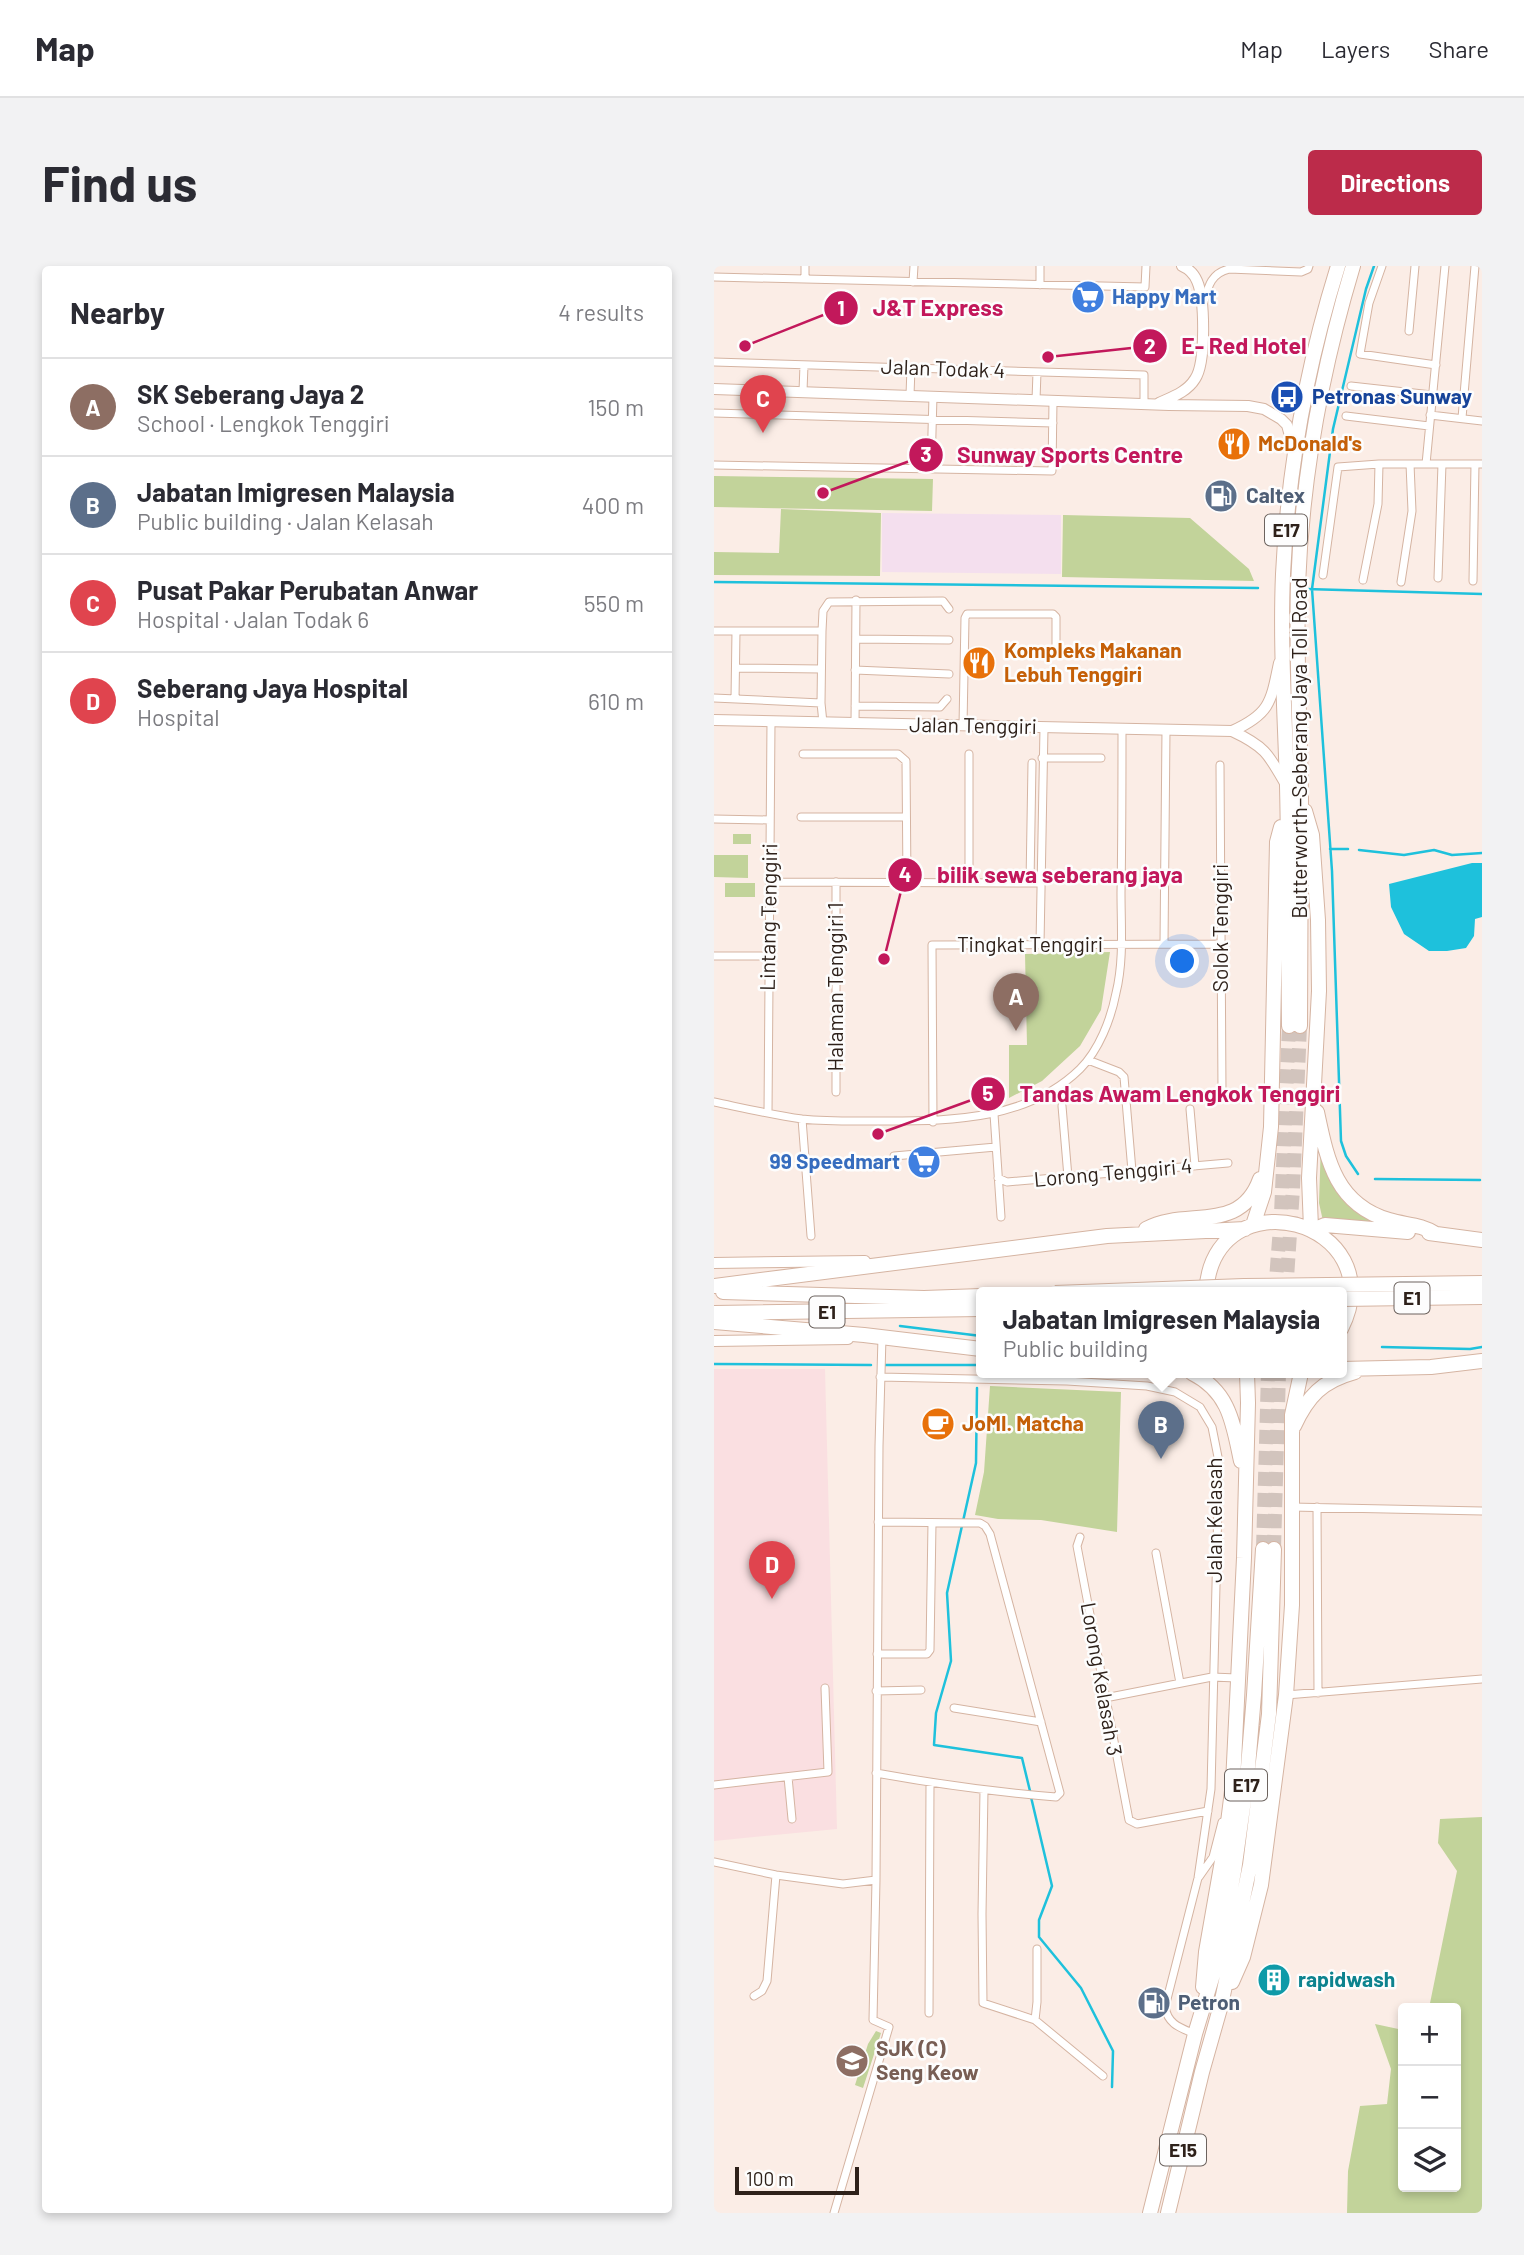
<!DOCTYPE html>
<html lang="en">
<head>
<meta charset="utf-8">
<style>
  body { margin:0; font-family:Barlow,sans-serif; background:#f2f2f3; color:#2b2b33 }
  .controls { position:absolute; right:21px; bottom:21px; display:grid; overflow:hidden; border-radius:7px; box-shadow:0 4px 10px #0003 }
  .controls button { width:63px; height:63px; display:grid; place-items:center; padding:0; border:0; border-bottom:2px solid #e1e1e2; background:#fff; color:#2b2b33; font:35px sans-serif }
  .scale { position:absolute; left:21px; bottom:18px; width:124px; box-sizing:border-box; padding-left:7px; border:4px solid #2e211a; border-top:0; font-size:19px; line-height:24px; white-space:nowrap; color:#2e211a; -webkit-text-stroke:5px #fdfdfd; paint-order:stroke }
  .you { position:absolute; left:469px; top:696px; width:24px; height:24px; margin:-18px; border:5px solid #fff; border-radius:50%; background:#1a73e8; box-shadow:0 0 0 10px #1a73e833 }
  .badge { display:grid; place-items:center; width:46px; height:46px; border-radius:50%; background:#bc2b4a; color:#fff; font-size:23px; font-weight:700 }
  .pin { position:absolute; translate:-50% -58px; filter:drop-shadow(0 2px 4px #0008) }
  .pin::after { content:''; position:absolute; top:37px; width:24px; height:21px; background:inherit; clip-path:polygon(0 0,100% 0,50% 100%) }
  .popup { position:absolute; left:262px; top:1021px; width:371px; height:91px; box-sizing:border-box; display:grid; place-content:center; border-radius:7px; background:#fff; filter:drop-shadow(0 2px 5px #0005); font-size:23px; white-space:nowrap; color:#7c7c81 }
  .popup b { font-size:26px; color:#2b2b33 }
  .popup::after { content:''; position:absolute; left:50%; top:100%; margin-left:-14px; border:14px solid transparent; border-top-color:#fff }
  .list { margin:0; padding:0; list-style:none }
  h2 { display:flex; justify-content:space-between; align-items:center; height:91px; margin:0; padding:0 28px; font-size:30px }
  h2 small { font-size:23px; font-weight:400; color:#7c7c81 }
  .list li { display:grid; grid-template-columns:46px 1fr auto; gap:21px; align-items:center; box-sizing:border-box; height:98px; padding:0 28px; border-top:2px solid #e1e1e2 }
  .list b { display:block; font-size:26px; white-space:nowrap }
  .list p { margin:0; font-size:23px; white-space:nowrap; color:#7c7c81 }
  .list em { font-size:23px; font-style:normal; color:#7c7c81 }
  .icon { flex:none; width:38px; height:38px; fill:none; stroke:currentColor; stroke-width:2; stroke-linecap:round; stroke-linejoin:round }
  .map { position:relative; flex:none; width:768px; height:1947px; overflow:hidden; border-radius:7px }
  header { display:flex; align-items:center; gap:42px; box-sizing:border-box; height:98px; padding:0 35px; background:#fff; border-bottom:2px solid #e1e1e2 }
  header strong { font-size:33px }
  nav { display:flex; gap:38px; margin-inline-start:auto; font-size:24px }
  .intro { display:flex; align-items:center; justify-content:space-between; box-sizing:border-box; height:168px; padding:0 42px }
  h1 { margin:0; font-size:49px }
  .button { padding:18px 32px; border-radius:7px; background:#bc2b4a; color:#fff; font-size:24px; font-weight:700 }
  main { display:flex; gap:42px; padding:0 42px }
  aside { flex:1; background:#fff; border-radius:7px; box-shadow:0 4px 10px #0003 }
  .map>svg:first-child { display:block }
  .industrial { fill:#f4dfee }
  .medical { fill:#fadfe1 }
  .green { fill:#c2d39a }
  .water { fill:#1ec1dc }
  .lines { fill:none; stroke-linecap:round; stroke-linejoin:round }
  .stream { stroke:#1ec1dc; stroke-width:2.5 }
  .highway-tunnel { stroke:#d2c4bd; stroke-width:14; stroke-dasharray:14 7; stroke-linecap:butt }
  .street-casing { stroke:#d5b4a2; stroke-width:9 }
  .secondary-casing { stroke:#d5b4a2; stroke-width:12 }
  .highway-casing { stroke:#d5b4a2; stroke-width:16 }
  .street { stroke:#fff; stroke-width:7 }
  .secondary { stroke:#fff; stroke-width:10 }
  .highway { stroke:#fff; stroke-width:14 }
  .highway-bridge-casing { stroke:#d5b4a2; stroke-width:16; stroke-linecap:butt }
  .highway-bridge { stroke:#fff; stroke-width:14 }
  .labels { text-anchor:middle; stroke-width:5; stroke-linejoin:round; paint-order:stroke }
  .shield { fill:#fdfdfd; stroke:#6c635e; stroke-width:2 }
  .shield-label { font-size:19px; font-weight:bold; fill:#2e211a }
  .shop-label { font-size:21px; font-weight:bold; fill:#366cbe; stroke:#fdfdfd; text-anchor:start }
  .street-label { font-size:21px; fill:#2e211a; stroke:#fdfdfd }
  .transit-label { font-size:21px; font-weight:bold; fill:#164399; stroke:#fdfdfd; text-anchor:start }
  .food-label { font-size:21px; font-weight:bold; fill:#c56008; stroke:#fdfdfd; text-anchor:start }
  .service-label { font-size:21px; font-weight:bold; fill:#4e5e75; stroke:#fdfdfd; text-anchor:start }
  .culture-label { font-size:21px; font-weight:bold; fill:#0d838f; stroke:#fdfdfd; text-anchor:start }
  .education-label { font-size:21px; font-weight:bold; fill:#785e54; stroke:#fdfdfd; text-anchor:start }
  .leader { fill:none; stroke:#c2185b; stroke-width:2.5 }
  .callout-dot { fill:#c2185b; stroke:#fdfdfd; stroke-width:2.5 }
  .mark-label { font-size:21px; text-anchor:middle; font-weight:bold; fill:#fff }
  .callout-label { font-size:23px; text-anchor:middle; font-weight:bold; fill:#c2185b; stroke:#fdfdfd; stroke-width:5; stroke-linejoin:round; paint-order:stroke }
</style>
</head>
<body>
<header>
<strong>Map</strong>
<nav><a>Map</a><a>Layers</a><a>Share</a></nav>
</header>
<div class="intro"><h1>Find us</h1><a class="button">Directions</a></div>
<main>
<aside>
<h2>Nearby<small>4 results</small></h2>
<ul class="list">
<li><span class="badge" style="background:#8d6e63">A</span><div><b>SK Seberang Jaya 2</b><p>School · Lengkok Tenggiri</p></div><em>150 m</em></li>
<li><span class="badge" style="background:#5c6f8a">B</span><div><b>Jabatan Imigresen Malaysia</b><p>Public building · Jalan Kelasah</p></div><em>400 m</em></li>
<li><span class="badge" style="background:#e0444e">C</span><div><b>Pusat Pakar Perubatan Anwar</b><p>Hospital · Jalan Todak 6</p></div><em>550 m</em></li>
<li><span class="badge" style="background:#e0444e">D</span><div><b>Seberang Jaya Hospital</b><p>Hospital</p></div><em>610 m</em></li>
</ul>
</aside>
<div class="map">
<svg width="768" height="1947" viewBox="0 0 768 1947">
  <rect width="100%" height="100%" fill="#fbede6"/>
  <path class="industrial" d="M 168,247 L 347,249 L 347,308 L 168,306 Z"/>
  <path class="medical" d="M 0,1103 L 111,1103 L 123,1563 L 0,1575 Z"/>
  <path class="green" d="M 0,210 L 219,213 L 218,245 L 0,241 Z
    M 67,243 L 167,247 L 166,310 L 0,309 L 0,286 L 65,287 Z
    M 349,249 L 476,252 L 535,303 L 540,315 L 348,311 Z
    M 19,568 L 37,568 L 37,578 L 19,578 Z
    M 0,589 L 34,589 L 34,612 L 0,611 Z
    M 11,617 L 41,617 L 41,631 L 11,631 Z
    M 396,686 L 387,744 L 366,780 L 328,815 L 295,832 L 295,779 L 313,779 L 311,688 Z
    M 607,876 L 613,903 L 683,962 L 609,955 L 605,937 Z
    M 276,1120 L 407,1126 L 403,1266 L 327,1254 L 284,1253 L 261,1249 L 270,1206 Z
    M 768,1551 L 768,1947 L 633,1947 L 634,1905 L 646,1840 L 673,1838 L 677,1803 L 661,1758 L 689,1764 L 689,1921 L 742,1921 L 742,1742 L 715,1742 L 743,1605 L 724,1577 L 726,1553 Z
    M 162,1765 L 167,1767 L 149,1822 L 141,1819 L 154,1778 Z"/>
  <path class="water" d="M 758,597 L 768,597 L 768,651 L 761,653 L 760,670 L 752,682 L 733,685 L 715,685 L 690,668 L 677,641 L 675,618 Z"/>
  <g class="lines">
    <path class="stream" d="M 0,316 L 544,322
      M 592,323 L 768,328
      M 616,583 L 634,583
      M 645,584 L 690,589 L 720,584 L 738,589 L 768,587
      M 644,908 L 632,890 L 627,875 L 618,605 L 598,323 L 619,163 L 652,23 L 660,0
      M 661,913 L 766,914
      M 186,1060 L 267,1070
      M 668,1081 L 756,1083 L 768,1081
      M 0,1098 L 157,1099
      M 169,1099 L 267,1099
      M 263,1122 L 262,1197 L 233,1327 L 237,1395 L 222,1447 L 220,1479 L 308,1492 L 316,1525
      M 317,1531 L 338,1620 L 325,1654 L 325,1671 L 367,1722 L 399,1785 L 398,1821"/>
    <path class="highway-tunnel" d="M 561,1027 L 567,948 L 575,760
      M 572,1027 L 579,923 L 586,760
      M 549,1283 L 554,1107
      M 560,1283 L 565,1107"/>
    <defs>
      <path id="street" d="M 668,0 L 655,37 L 646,88 L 722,99
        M 0,11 L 431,21 L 432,0
        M 91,13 L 91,0
        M 199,16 L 200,0
        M 326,19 L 326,0
        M 490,36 C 494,21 497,7 515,3 L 587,6 L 594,3 L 595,0
        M 695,65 L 701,0
        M 0,96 L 430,109 L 430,137
        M 637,120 L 718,129
        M 89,125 L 90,99
        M 196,129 L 197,102
        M 322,134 L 323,106
        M 0,147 L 339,157
        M 716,149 L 768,155
        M 632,150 L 715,160
        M 748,152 L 761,0
        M 712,198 L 731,0
        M 0,199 L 338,205 L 339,135
        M 217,202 L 219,130
        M 609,309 L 624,201 L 665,198 L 768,198
        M 724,312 L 728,198
        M 649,314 L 664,238 L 665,198
        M 759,315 L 761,198
        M 687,316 L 698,245 L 696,198
        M 0,365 L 108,365
        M 142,373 L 235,374
        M 22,402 L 107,403
        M 141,404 L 235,408
        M 0,432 L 107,437
        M 21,433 L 22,365
        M 141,440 L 226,441 L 233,433
        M 109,457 L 107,437 L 108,365 L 109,345 L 115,336 L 229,335 L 235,343
        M 141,458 L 142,334
        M 249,460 L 251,352 L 253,348 L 339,348 L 342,351 L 342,380
        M 89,488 L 184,488 L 192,495 L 193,617
        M 255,488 L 255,617
        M 328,492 L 387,492
        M 506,499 L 508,826
        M 87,551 L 192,551
        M 0,553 L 56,554
        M 56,616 L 326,617
        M 316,617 L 318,497
        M 326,678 L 330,462
        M 450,678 L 452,464
        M 0,690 L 55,690
        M 374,794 L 405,806 L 410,811 L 418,905
        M 122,826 L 122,616
        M 0,836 C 29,842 59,849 88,853 C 116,856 145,855 173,855 C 240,855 315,853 366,803 C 385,784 397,753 402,727 C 410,695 407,660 407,627 C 408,572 408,518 408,463
        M 348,840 L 354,911
        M 476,843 L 481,900
        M 54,847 L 57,456
        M 280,848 L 287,951
        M 88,853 L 97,970
        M 219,856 L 218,679 L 507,678
        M 180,890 L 282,881
        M 284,912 L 293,916 L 514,897
        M 166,1111 L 353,1115 L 433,1120 L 461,1126 L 486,1141 L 498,1161 L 504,1191 L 504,1238 L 497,1523 L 484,1612 L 451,1741 C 454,1759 467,1762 481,1768
        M 577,1241 L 768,1245
        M 603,1241 L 604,1427
        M 366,1271 L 363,1280 L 415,1554 L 423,1558 L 494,1545
        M 442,1287 L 466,1417
        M 163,1388 L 213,1388 L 216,1384 L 218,1257
        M 162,1425 L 207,1424
        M 572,1429 L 768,1413
        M 391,1432 L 498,1411 L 523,1412
        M 240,1442 L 327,1456
        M 162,1507 C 222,1518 282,1526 342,1531 L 346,1527 L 276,1268 L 271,1260 L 266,1257 L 164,1256
        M 74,1511 L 78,1553
        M 0,1519 L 114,1506 L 111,1422
        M 270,1524 L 268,1648 L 269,1737 L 321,1754 L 389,1810
        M 0,1596 L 62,1609 L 129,1618 L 162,1614
        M 485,1611 L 499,1591 L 508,1556
        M 40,1730 L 48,1725 L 53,1715 L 62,1609
        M 215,1747 L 216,1517
        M 321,1754 L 323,1736 L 323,1683
        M 120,1947 L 175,1761 L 159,1754 L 162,1614 L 165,1180 L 168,1071"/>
      <path id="secondary" d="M 0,123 L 455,139 L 534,140 L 550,143 L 567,153 L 573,159 L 579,181
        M 445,137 C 458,131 473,126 481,113 C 492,97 491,33 483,15 C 480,8 475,3 468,0
        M 0,454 L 518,465 C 550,480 554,487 571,517
        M 518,465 C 556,448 557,436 565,397
        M 0,997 L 151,995
        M 0,1075 L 134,1073"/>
      <path id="highway" d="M 591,545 L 598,569 L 604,654 L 605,725 L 595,912 L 597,962
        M 575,760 C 574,680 575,600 573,520 C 571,450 566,379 569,308 C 574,204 593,99 624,0
        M 586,760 C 586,684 587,608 587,531 C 586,460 582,390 584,319 C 588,211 608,103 639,0
        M 603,846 C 613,893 621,938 675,954 C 691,959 707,958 722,968
        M 539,959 L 550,926 L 557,861 L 563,576 L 567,561
        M 432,963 C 472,941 526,969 546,913
        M 599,964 L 611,959 L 694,966
        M 715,967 L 768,974
        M 0,1020 L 393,970 L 531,963
        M 9,1026 L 210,1032 L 267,1030
        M 492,1027 C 499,906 681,954 627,1063
        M 0,1047 L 267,1043
        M 0,1056 L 150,1069 L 267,1083
        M 627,1103 L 717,1101 L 768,1095
        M 478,1107 C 516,1126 519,1158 527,1195
        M 580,1160 C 594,1130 608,1115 641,1106
        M 518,1716 L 529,1691 L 547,1619 L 572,1429 L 578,1339 L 578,1149 L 587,1107
        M 489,1721 L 492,1686 L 512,1572 L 519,1517 L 530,1292 L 534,1137 L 533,1107
        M 436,1947 L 481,1768 L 505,1689 L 520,1605 L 533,1513 L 540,1429 L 549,1283
        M 454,1947 L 488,1806 L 507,1739 L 536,1599 L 555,1448 L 560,1283"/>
    </defs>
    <use href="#street" class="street-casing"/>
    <use href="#secondary" class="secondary-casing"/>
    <use href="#highway" class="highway-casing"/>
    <use href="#street" class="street"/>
    <use href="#secondary" class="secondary"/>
    <use href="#highway" class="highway"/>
    <defs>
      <path id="highway-bridge" d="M 341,1027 L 530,1020 L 768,1017
        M 627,1033 L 768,1031"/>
    </defs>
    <use href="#highway-bridge" class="highway-bridge-casing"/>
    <use href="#highway-bridge" class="highway-bridge"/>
  </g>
  <defs>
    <symbol id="supermarket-disc" viewBox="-11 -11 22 22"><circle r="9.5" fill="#3f7fe0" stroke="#fdfdfd"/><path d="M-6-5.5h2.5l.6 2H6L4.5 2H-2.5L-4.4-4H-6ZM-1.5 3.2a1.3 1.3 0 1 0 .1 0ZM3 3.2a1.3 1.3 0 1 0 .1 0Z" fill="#fff"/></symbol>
    <symbol id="bus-disc" viewBox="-11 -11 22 22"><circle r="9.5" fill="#1a4fb4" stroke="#fdfdfd"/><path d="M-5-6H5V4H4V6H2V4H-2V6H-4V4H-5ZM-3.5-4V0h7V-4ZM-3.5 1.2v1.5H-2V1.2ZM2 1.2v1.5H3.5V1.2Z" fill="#fff"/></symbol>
    <symbol id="restaurant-disc" viewBox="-11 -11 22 22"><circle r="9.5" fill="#e8710a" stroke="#fdfdfd"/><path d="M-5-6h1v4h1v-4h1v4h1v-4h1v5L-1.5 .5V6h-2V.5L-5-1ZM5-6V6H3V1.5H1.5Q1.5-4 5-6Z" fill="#fff"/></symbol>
    <symbol id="fuel-disc" viewBox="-11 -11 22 22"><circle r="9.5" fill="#5c6f8a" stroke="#fdfdfd"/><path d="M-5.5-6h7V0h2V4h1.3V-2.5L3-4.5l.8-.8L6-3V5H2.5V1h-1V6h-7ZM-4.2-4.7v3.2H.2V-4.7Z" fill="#fff"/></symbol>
    <symbol id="cafe-disc" viewBox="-11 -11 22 22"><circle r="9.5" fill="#e8710a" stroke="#fdfdfd"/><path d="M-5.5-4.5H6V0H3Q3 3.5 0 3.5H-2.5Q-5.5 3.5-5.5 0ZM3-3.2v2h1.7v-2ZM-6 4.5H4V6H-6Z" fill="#fff"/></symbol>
    <symbol id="building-disc" viewBox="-11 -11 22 22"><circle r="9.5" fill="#0f9aa8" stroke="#fdfdfd"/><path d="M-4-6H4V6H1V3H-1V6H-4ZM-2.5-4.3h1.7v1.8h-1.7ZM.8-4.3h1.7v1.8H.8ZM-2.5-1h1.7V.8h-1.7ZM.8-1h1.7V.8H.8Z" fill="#fff"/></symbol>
    <symbol id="school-disc" viewBox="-11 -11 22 22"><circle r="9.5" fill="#8d6e63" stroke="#fdfdfd"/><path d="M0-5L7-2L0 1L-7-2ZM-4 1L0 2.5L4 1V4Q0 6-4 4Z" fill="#fff"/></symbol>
  </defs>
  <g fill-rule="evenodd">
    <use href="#supermarket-disc" x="355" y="12" width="38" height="38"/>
    <use href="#bus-disc" x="554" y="112" width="38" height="38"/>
    <use href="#restaurant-disc" x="501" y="159" width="38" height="38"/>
    <use href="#fuel-disc" x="488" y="211" width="38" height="38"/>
    <use href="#restaurant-disc" x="246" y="378" width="38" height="38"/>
    <use href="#supermarket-disc" x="191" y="877" width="38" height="38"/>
    <use href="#cafe-disc" x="205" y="1139" width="38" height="38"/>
    <use href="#building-disc" x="541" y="1695" width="38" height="38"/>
    <use href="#fuel-disc" x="421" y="1718" width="38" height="38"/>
    <use href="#school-disc" x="119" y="1776" width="38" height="38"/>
  </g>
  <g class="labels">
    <g class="shield">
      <rect x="551" y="248.5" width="42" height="31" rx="5"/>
      <rect x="680.5" y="1016.5" width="35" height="31" rx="5"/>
      <rect x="95.5" y="1030.5" width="35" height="31" rx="5"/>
      <rect x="511" y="1503.5" width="42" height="31" rx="5"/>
      <rect x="446" y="1868.5" width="46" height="31" rx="5"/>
    </g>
    <g class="shield-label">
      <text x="572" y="271">E17</text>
      <text x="698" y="1039">E1</text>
      <text x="113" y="1053">E1</text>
      <text x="532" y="1526">E17</text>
      <text x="469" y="1891">E15</text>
    </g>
    <g class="shop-label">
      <text x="398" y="38">Happy Mart</text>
      <text x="186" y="903" text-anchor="end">99 Speedmart</text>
    </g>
    <g class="street-label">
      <text transform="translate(229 103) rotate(2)" y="7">Jalan Todak 4</text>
      <text transform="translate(259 460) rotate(1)" y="7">Jalan Tenggiri</text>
      <text transform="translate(586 482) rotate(-90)" y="7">Butterworth–Seberang Jaya Toll Road</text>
      <text transform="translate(55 651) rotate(-89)" y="7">Lintang Tenggiri</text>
      <text transform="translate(507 662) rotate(-90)" y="7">Solok Tenggiri</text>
      <text x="316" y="686">Tingkat Tenggiri</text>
      <text transform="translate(122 721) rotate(-90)" y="7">Halaman Tenggiri 1</text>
      <text transform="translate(399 907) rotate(-5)" y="7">Lorong Tenggiri 4</text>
      <text transform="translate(501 1254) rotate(-90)" y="7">Jalan Kelasah</text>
      <text transform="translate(387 1413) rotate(80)" y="7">Lorong Kelasah 3</text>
    </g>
    <g class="transit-label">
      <text x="598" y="138">Petronas Sunway</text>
    </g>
    <g class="food-label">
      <text x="544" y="185">McDonald's</text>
      <text x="290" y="392">Kompleks Makanan<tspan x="290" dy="24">Lebuh Tenggiri</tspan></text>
      <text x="248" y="1165">JoMI. Matcha</text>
    </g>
    <g class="service-label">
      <text x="532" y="237">Caltex</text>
      <text x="464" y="1744">Petron</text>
    </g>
    <g class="culture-label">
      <text x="584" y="1721">rapidwash</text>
    </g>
    <g class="education-label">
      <text x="162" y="1790">SJK (C)<tspan x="162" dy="24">Seng Keow</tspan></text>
    </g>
  </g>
  <path class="leader" d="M31 80L127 42M334 91L436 80M109 227L212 189M170 693L191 609M164 868L274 828"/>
  <g class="callout-dot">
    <circle cx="31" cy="80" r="7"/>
    <circle cx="334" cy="91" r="7"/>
    <circle cx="109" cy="227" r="7"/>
    <circle cx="170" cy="693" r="7"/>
    <circle cx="164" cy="868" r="7"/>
    <circle cx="127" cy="42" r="18"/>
    <circle cx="436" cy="80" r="18"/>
    <circle cx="212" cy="189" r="18"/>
    <circle cx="191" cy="609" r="18"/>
    <circle cx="274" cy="828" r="18"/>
  </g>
  <g class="mark-label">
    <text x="127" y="50">1</text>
    <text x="436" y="88">2</text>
    <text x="212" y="196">3</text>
    <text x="191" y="616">4</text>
    <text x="274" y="835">5</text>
  </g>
  <g class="callout-label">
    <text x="224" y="50">J&amp;T Express</text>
    <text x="530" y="88">E- Red Hotel</text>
    <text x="356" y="197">Sunway Sports Centre</text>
    <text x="346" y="617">bilik sewa seberang jaya</text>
    <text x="466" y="836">Tandas Awam Lengkok Tenggiri</text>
  </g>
</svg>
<div class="controls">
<button>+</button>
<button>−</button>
<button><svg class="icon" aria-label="layers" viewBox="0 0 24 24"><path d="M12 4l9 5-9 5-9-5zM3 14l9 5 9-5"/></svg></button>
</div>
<div class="scale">100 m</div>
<div class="you"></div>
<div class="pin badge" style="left:302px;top:765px;background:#8d6e63">A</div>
<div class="pin badge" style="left:447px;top:1193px;background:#5c6f8a">B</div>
<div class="popup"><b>Jabatan Imigresen Malaysia</b>Public building</div>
<div class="pin badge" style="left:49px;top:167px;background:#e0444e">C</div>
<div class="pin badge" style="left:58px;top:1333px;background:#e0444e">D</div>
</div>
</main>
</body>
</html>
